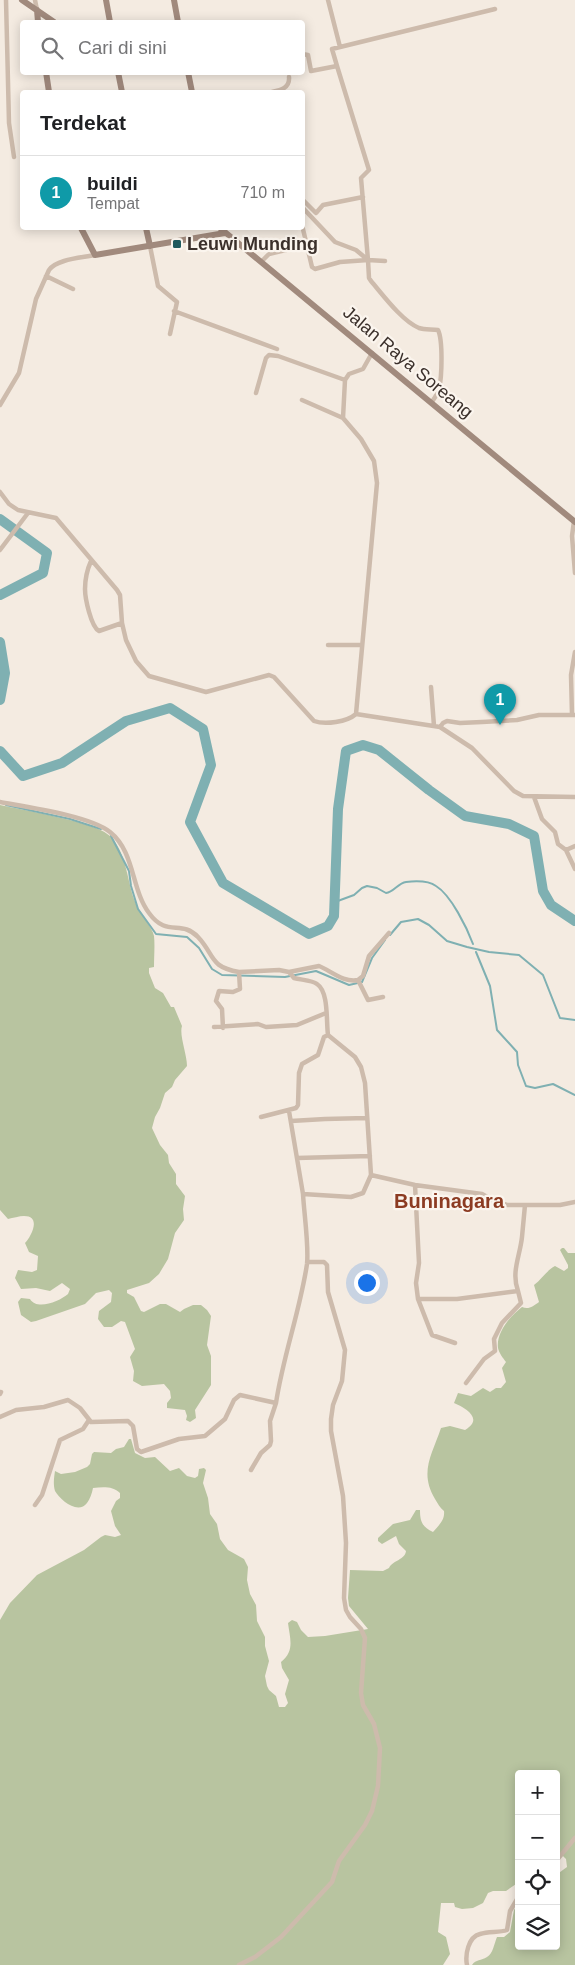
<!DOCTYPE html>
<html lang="id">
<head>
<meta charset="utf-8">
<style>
  body { margin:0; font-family:Arial,sans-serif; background:#f2f2f2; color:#202124 }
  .controls { position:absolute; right:15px; bottom:15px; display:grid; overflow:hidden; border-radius:5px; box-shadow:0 2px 12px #0003 }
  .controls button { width:45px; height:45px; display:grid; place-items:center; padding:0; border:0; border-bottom:1px solid #e0e0e0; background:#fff; color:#202124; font:25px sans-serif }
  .you { position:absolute; left:366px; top:1282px; width:18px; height:18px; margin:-12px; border:4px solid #fff; border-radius:50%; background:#1a73e8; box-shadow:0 0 0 8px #1a73e833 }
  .badge { display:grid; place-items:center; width:32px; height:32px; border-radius:50%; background:#1f5a5e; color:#fff; font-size:16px; font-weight:700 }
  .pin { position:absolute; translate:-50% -41px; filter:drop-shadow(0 1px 2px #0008) }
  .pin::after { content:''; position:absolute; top:26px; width:18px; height:15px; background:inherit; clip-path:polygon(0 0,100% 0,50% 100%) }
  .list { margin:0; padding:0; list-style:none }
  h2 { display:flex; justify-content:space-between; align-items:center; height:65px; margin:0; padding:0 20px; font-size:21px }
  h2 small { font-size:16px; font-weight:400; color:#757577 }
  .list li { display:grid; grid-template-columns:32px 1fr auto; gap:15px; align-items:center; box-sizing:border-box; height:75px; padding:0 20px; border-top:1px solid #e0e0e0 }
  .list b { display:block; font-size:19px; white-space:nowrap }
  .list p { margin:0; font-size:16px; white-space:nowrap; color:#757577 }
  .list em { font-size:16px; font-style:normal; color:#757577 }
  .icon { flex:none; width:28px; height:28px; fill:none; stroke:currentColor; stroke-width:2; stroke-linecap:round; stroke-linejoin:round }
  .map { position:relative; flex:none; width:575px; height:1965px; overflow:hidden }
  .search { position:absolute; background:#fff; box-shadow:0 2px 12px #0003; left:20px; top:20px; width:285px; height:55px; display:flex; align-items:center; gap:12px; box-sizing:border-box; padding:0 18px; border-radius:5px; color:#757577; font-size:19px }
  .panel { position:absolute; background:#fff; box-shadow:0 2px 12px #0003; left:20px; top:90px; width:285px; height:140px; border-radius:5px }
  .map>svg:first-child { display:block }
  .green { fill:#b8c4a0 }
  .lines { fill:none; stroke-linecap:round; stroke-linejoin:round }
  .stream { stroke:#7fb0b2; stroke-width:2 }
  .river { stroke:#7fb0b2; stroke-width:10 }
  .minor { stroke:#cdbbac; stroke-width:4.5 }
  .secondary { stroke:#a18a7d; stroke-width:6 }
  .poi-dot { fill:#1f5a5e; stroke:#fbf5ee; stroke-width:2 }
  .labels { text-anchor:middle; stroke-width:4.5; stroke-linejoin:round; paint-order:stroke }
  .poi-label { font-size:18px; font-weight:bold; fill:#3b302b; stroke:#fbf5ee; text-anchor:start }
  .street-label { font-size:18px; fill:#3b302b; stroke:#fbf5ee }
  .quarter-label { font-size:20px; font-weight:bold; fill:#8c3b22; stroke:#fbf5ee }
</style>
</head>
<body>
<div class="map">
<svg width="575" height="1965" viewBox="0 0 575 1965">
  <rect width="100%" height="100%" fill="#f4ebe1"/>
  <path class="green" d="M 0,805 C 22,810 96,822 110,836 C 126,852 127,879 134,899 C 138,911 153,928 154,936 C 155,945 154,957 154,967 L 149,968 L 149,973 L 155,988 L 163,993 L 171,1007 L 174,1007 L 182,1026 C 179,1035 187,1054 187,1066 L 175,1080 L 172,1087 L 165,1093 L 160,1108 L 155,1117 L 152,1128 L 160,1145 L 168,1155 L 169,1163 L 176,1174 L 176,1184 L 185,1196 L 183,1209 L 184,1220 L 175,1233 L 168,1259 L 159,1274 L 149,1283 L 127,1290 L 127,1293 L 134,1297 L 141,1311 L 144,1312 L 160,1304 L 166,1304 L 180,1312 L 184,1309 L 193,1305 L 201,1305 L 207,1310 L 211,1316 L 207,1345 L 211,1356 L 211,1385 L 195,1410 L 196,1418 L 190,1422 L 186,1420 L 187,1416 L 185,1410 L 167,1408 L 167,1403 L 171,1398 L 170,1391 L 164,1384 L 142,1386 L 133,1381 L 134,1371 L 130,1357 L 135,1349 L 125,1322 L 121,1321 L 112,1327 L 104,1327 L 98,1319 L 99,1311 L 111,1302 L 112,1293 L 109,1290 L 96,1293 L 85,1304 L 36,1321 L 31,1322 L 21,1315 L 18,1302 L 21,1298 L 30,1299 C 37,1311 60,1301 68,1294 L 70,1289 L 62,1283 L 50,1291 L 36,1288 L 21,1289 L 15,1278 L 18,1270 L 32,1272 L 37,1270 L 38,1256 L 29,1252 L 25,1243 C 31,1237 42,1216 24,1216 C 19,1216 13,1218 8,1219 L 0,1210 Z
    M 562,1248 L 564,1248 L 568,1253 L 575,1253 L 575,1965 L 472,1965 C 476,1959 481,1961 487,1957 C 493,1954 494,1944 497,1937 L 504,1937 L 510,1932 L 514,1910 L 519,1903 L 519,1946 L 556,1946 L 556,1875 L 567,1867 L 566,1859 L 559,1852 L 556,1852 L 556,1774 L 519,1774 L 519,1882 L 506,1891 L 493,1891 L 488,1893 L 483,1903 L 473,1908 L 462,1909 L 455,1907 L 454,1903 L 441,1903 L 438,1932 L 446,1937 L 450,1954 L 443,1965 L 0,1965 L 0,1620 L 10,1603 L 37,1575 L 84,1550 L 101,1537 L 105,1535 L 115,1537 L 121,1535 L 115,1526 L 111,1511 L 116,1501 L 120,1498 L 120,1493 C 113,1486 103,1487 93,1488 C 92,1493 90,1499 87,1503 C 78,1515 60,1500 55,1491 C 53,1484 54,1478 55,1471 L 61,1474 L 75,1472 L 87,1467 L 90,1464 L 92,1454 L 94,1452 L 111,1453 L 116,1449 L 124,1447 L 129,1439 L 131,1439 L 135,1453 L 145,1458 L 155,1457 L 170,1471 L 179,1468 L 187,1476 L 195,1478 L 198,1476 L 199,1469 L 204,1468 L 206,1470 L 203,1483 L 208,1498 L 210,1514 L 217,1524 L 220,1539 L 228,1550 L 244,1559 L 248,1567 L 247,1580 L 250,1594 L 256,1605 L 257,1621 L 265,1637 L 265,1646 L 269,1661 L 265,1676 L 267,1686 L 269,1690 L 276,1696 L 279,1707 L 285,1707 L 288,1703 L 285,1694 L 289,1680 L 282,1668 L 281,1662 C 295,1651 290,1639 288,1623 L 292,1620 L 297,1622 L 301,1630 L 308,1637 L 325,1636 L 368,1629 L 349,1606 L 348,1598 L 350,1570 L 383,1571 L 389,1568 C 393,1560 405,1560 406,1551 L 399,1544 L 396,1536 L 382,1544 L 378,1541 L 378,1538 L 393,1524 L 410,1520 L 416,1510 L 420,1510 C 420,1521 422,1527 433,1532 C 439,1525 445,1520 444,1511 C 440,1508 438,1504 435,1499 C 419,1472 432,1455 441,1428 L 450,1426 L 465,1430 C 484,1419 466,1408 454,1403 L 458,1393 L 471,1396 L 483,1388 L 490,1392 L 496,1388 L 501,1388 L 506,1382 L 502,1368 L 506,1362 C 503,1358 499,1353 498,1348 C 496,1333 510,1316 522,1307 C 529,1310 533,1306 539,1302 L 534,1285 C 542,1279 546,1271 555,1266 L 564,1271 L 568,1268 L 568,1265 L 560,1250 Z"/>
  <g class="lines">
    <path class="stream" d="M 6,805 L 70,819 L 101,829
      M 111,836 L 129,871 L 131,886 L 138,909 L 156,934 L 187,937 L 199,948 L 212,969 L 222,975 L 285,977 L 316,971 L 349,985 L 362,982 L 372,958 L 385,940
      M 335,902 L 354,895 L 362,888 L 367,886 L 377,888 L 386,893 C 394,892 398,883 406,882 C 415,881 429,881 436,886 C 451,895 467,928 473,944
      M 390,935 L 401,922 L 418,919 L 429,925 L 447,941 L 467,947 L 489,952 L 519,955 L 543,975 L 560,1018 L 575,1020
      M 476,952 L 490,986 L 497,1030 L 517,1052 L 518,1065 L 526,1086 L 535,1088 L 553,1084 L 575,1095"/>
    <path class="river" d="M 0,519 L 47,553 L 43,573 L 0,595
      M 0,642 L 5,673 L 0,700
      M 0,751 L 23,776 L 62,763 L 126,721 L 170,708 L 203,729 L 211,765 L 190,822 L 223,883 L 309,934 L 328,926 L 334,916 L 338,809 L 346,751 L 363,745 L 379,750 L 429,790 L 465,816 L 509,824 L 534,836 L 543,891 L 551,905 L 575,921"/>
    <path class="minor" d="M 6,0 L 9,123 L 14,157
      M 35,0 L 37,10
      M 328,0 L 340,47
      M 302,54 L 308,55 L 311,71 L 337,66 L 332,49 L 495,9
      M 337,66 L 369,170 L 361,178 L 368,260
      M 272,92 C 281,90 290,88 289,77
      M 302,199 L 316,213 L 323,205 L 363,197
      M 302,207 L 335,242 L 356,250 L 368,260 L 369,278 L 371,281 C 383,295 402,321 419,328 C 425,330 431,329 438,330 C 443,340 442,377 439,389 C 438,394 434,398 432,402
      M 302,225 L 312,267 L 315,269 L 340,262 L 368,260 L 385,261
      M 150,246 L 158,286 L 177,302 L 170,334
      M 261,262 L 269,254 L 307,245
      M 46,276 L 73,289
      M 174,311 L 277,349
      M 256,393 L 266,358 L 269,355 L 278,356 L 345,380
      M 302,400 L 343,418
      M 0,405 L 19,373 L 36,299 L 49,270 C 57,259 81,258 95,255
      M 0,492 L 9,504 L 18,510 L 56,518 L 117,590 L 120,595 L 122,623 L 126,640 L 136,661 L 149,676 L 206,692 L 269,675 L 274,677 L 314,721 C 325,725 347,722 356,714 L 377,483 L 374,461 L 361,439 L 343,418 L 345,380 L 349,374 L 363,369 L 372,353
      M 574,521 L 572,536 L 575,573
      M 0,550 L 28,513
      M 91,561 C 87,570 85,579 85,589 C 85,598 91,627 99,631 L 122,623
      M 328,645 L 362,645
      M 431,687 L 434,726
      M 356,714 L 440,727 L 472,748 L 514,791 L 523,796 L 575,797
      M 572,715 L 571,675 L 575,652
      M 440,727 L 443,723 L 447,721 L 460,723 L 482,722 L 517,720 L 539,715 L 575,715
      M 534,797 L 542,819 L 555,832 L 558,844 L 566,850 L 575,869
      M 0,802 C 27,807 90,816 110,832 C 135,852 131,889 149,913 C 167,938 181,919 198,937 C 215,955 209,967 239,972
      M 566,850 L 575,846
      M 289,972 L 319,966 C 331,971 344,983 358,980 L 368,1000 L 383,997
      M 358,980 L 363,976 L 369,956 L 389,933
      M 214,1027 L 258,1024 L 266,1027 L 297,1025 L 326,1013
      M 289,1111 L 303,1194
      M 261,1117 L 296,1108 L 298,1105 L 299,1073 L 302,1064 L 318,1055 L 324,1037 L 328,1035
      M 291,1121 L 325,1119 L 367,1118
      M 297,1158 L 370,1156
      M 371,1175 L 415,1185 L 482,1194 L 494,1201 L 507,1205 L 560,1205 L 575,1202
      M 415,1185 L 419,1263 L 416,1283 L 418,1299 L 457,1299 L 518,1291 C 511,1272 520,1256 522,1237 C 523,1226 524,1216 525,1205
      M 418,1299 L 432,1335 L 455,1343
      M 466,1383 L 484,1359 L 495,1351 L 494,1339 L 502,1323 L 521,1303 L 518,1291
      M 0,1394 L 1,1392
      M 0,1417 L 16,1410 L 44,1407 L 68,1400 L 80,1408 L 91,1422 L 128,1421 L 133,1426 L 137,1449 L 141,1452 L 179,1439 L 205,1436 L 225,1419 L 234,1400 L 240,1395 L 276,1403 C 283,1356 300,1311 307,1264 C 309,1246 304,1213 303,1194 L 351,1197 L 363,1193 L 371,1175 L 365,1083 L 361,1067 L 355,1057 L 328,1035 C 326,1021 329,992 317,984 C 312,980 301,980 294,978 L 289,972 L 279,970 L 239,972 L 240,989 L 233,992 L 219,991 L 216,1001 L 222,1009 L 223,1028
      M 251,1470 L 261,1453 L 270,1445 L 271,1441 L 270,1421 L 276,1403
      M 35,1505 L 42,1495 L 60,1440 L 83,1429 L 89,1420
      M 556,1861 L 575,1838
      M 239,1965 L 255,1957 L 281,1937 L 332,1882 L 339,1861 L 365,1825 L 372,1811 L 378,1786 L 380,1748 L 374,1724 L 363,1705 L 361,1693 L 365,1638 L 361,1629 L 350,1617 L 346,1610 L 344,1598 L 346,1543 L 343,1496 L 331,1431 L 331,1419 L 333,1405 L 342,1381 L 345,1350 L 328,1292 L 327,1265 L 324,1262 L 307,1262
      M 467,1965 C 465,1955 468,1937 480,1934 C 489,1931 499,1933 507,1930 L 510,1911 L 519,1896"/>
    <path class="secondary" d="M 22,0 L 54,22
      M 106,0 L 110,22
      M 174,0 L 178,22
      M 37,10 L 38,22
      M 46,72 L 49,92
      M 118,72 L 122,92
      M 188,72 L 192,92
      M 81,228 L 95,255 L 225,233
      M 146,228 L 150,246
      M 220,228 L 575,522"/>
  </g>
  <rect class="poi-dot" x="172" y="239" width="10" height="10" rx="2.5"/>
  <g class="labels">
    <g class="poi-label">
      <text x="187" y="250">Leuwi Munding</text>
    </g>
    <g class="street-label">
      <text transform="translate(408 362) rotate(40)" y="6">Jalan Raya Soreang</text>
    </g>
    <g class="quarter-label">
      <text x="449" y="1208">Buninagara</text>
    </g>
  </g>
</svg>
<div class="controls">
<button>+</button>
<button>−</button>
<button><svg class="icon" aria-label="locate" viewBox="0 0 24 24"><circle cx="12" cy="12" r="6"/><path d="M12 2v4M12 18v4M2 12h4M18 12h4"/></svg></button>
<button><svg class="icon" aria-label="layers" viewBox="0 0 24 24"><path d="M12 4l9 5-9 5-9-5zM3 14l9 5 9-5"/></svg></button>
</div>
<div class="you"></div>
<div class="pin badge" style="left:500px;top:725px;background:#0f9aa8">1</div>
<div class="search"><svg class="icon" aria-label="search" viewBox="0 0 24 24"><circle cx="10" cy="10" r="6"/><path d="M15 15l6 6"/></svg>Cari di sini</div>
<section class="panel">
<h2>Terdekat<small></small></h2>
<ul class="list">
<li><span class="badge" style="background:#0f9aa8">1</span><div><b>buildi</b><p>Tempat</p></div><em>710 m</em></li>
</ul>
</section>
</div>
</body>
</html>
